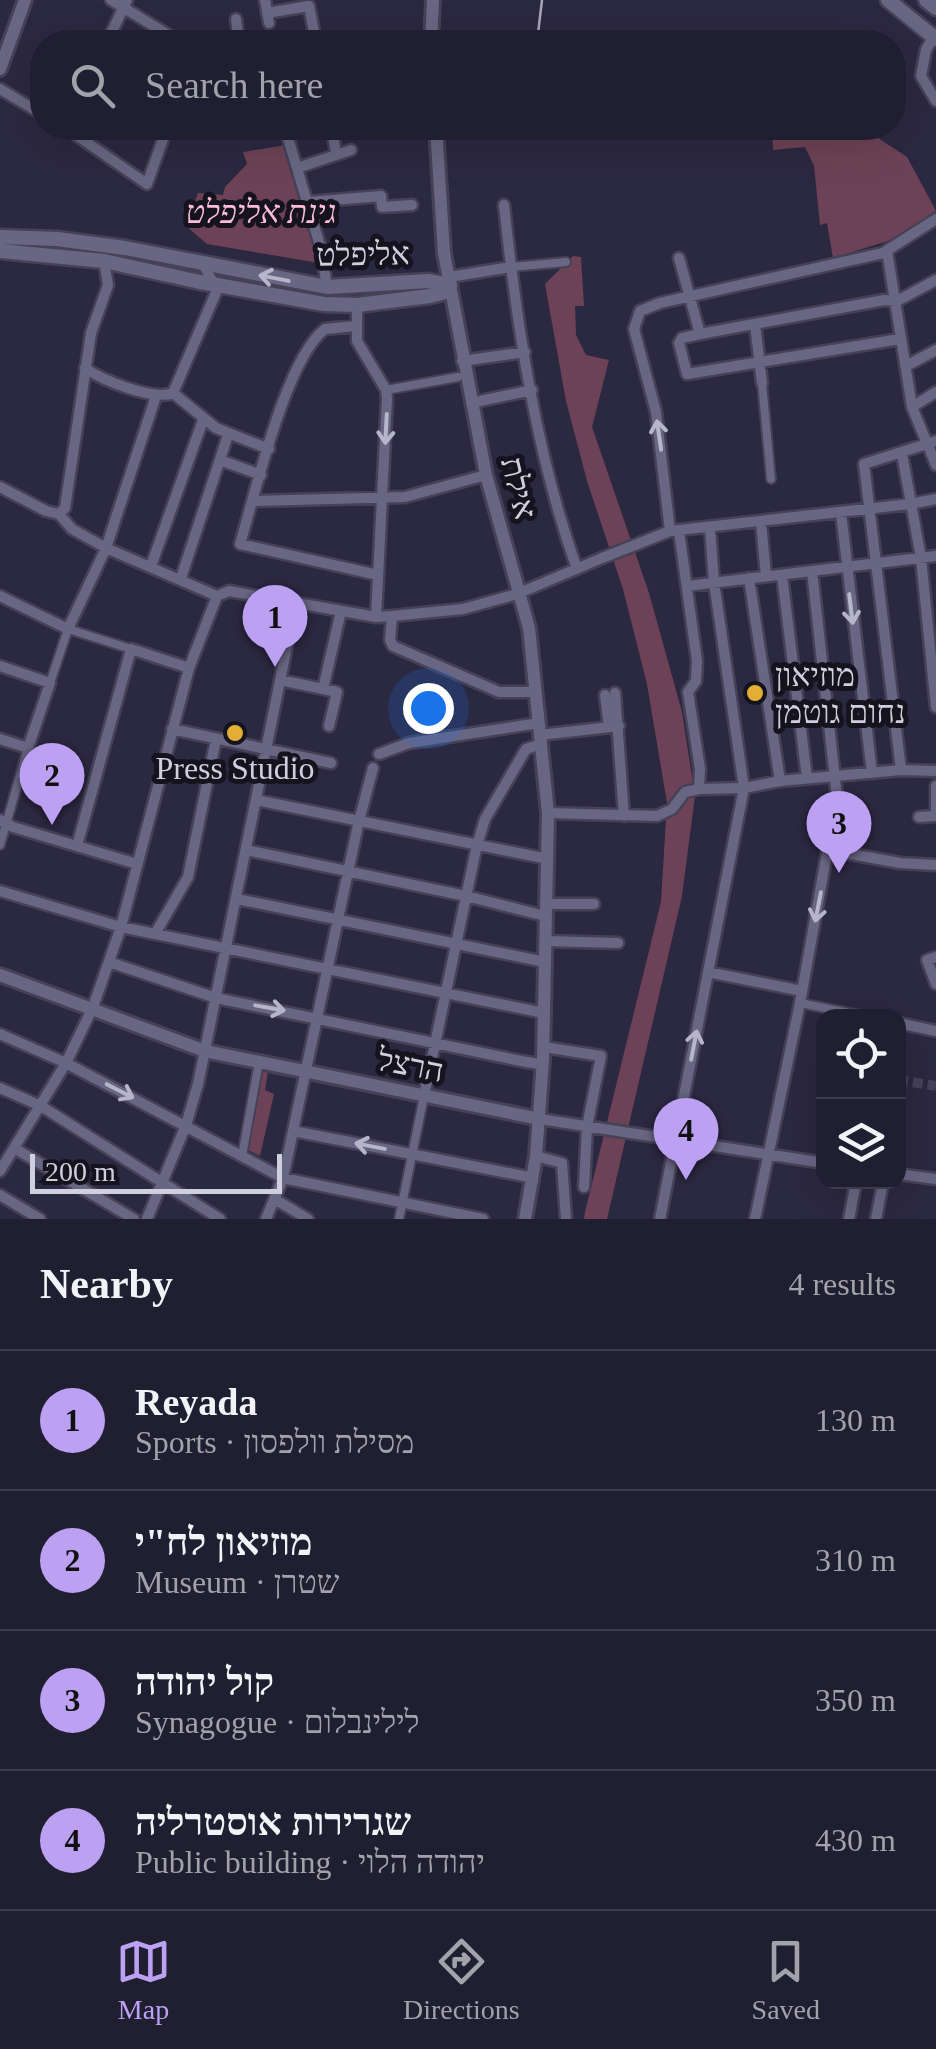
<!DOCTYPE html>
<html lang="en">
<head>
<meta charset="utf-8">
<style>
  body { margin:0; font-family:"Times New Roman",Heebo,serif; background:#2d2b3d; color:#f1f3f6 }
  .controls { position:absolute; right:30px; bottom:30px; display:grid; overflow:hidden; border-radius:20px; box-shadow:0 10px 40px #0002 }
  .controls button { width:90px; height:90px; display:grid; place-items:center; padding:0; border:0; border-bottom:2px solid #3d3c4d; background:#201e31; color:#f1f3f6; font:50px sans-serif }
  .scale { position:absolute; left:30px; bottom:25px; width:252px; box-sizing:border-box; padding-left:10px; border:5px solid #d0cfe0; border-top:0; font-size:28px; line-height:35px; white-space:nowrap; color:#d0cfe0; -webkit-text-stroke:8px #14131e; paint-order:stroke }
  .you { position:absolute; left:428px; top:708px; width:35px; height:35px; margin:-25px; border:8px solid #fff; border-radius:50%; background:#1a73e8; box-shadow:0 0 0 15px #1a73e833 }
  .badge { display:grid; place-items:center; width:65px; height:65px; border-radius:50%; background:#bca0f2; color:#111; font-size:32px; font-weight:700 }
  .pin { position:absolute; translate:-50% -82px; filter:drop-shadow(0 2px 5px #0008) }
  .pin::after { content:''; position:absolute; top:52px; width:35px; height:30px; background:inherit; clip-path:polygon(0 0,100% 0,50% 100%) }
  .list { margin:0; padding:0; list-style:none }
  h2 { display:flex; justify-content:space-between; align-items:center; height:130px; margin:0; padding:0 40px; font-size:42px }
  h2 small { font-size:32px; font-weight:400; color:#a2a2ab }
  .list li { display:grid; grid-template-columns:65px 1fr auto; gap:30px; align-items:center; box-sizing:border-box; height:140px; padding:0 40px; border-top:2px solid #3d3c4d }
  .list b { display:block; font-size:38px; white-space:nowrap }
  .list p { margin:0; font-size:32px; white-space:nowrap; color:#a2a2ab }
  .list em { font-size:32px; font-style:normal; color:#a2a2ab }
  .icon { flex:none; width:55px; height:55px; fill:none; stroke:currentColor; stroke-width:2; stroke-linecap:round; stroke-linejoin:round }
  .map { position:relative; flex:none; width:936px; height:1219px; overflow:hidden }
  .search { position:absolute; background:#201e31; box-shadow:0 10px 40px #0002; left:30px; right:30px; top:30px; height:110px; display:flex; align-items:center; gap:25px; box-sizing:border-box; padding:0 35px; border-radius:40px; color:#a2a2ab; font-size:38px }
  .sheet { height:690px; background:#201e31 }
  nav { display:flex; justify-content:space-around; align-items:center; box-sizing:border-box; height:140px; border-top:2px solid #3d3c4d; background:#201e31; font-size:28px; color:#a2a2ab }
  nav a { display:grid; justify-items:center; gap:5px }
  nav .on { color:#bca0f2 }
  .map>svg:first-child { display:block }
  .green { fill:#6e4256 }
  .lines { fill:none; stroke-linecap:round; stroke-linejoin:round }
  .minor-tunnel { stroke:#444159; stroke-width:10; stroke-dasharray:10 5; stroke-linecap:butt }
  .pedestrian-casing { stroke:#454257; stroke-width:12 }
  .minor-casing { stroke:#454257; stroke-width:15 }
  .tertiary-casing { stroke:#454257; stroke-width:18 }
  .secondary-casing { stroke:#454257; stroke-width:19 }
  .pedestrian { stroke:#696683; stroke-width:8 }
  .minor { stroke:#696683; stroke-width:10 }
  .tertiary { stroke:#696683; stroke-width:12 }
  .secondary { stroke:#696683; stroke-width:14 }
  .tram { stroke:#a9a7ba; stroke-width:2.5 }
  .minor-bridge-casing { stroke:#454257; stroke-width:15; stroke-linecap:butt }
  .minor-bridge { stroke:#696683; stroke-width:10 }
  .oneway { stroke:#b6b5c9 }
  .poi-dot { fill:#e2ae34; stroke:#14131e; stroke-width:4 }
  .labels { text-anchor:middle; stroke-width:10; stroke-linejoin:round; paint-order:stroke }
  .park-label { font-size:32px; font-style:italic; fill:#fcbbd7; stroke:#14131e }
  .street-label { font-size:32px; fill:#d0cfe0; stroke:#14131e }
  .poi-label { font-size:32px; fill:#d0cfe0; stroke:#14131e; text-anchor:start }
</style>
</head>
<body>
<div class="map">
<svg width="936" height="1219" viewBox="0 0 936 1219">
  <rect width="100%" height="100%" fill="#2b2841"/>
  <path class="green" d="M 772,128 L 863,128 L 907,157 L 936,211 L 891,240 L 833,258 L 827,223 L 820,225 L 814,166 L 805,147 L 773,150 Z
    M 286,145 L 319,263 L 207,244 L 186,226 L 198,193 L 223,195 L 225,187 L 247,164 L 243,152 Z
    M 573,256 L 581,257 L 584,306 L 575,306 L 576,335 L 586,355 L 609,360 L 592,427 L 649,593 L 682,712 L 695,796 L 682,896 L 607,1219 L 584,1219 L 585,1212 L 661,902 L 667,803 L 647,684 L 623,589 L 587,481 L 566,401 L 545,284 Z
    M 256,1067 L 268,1071 L 265,1090 L 274,1094 L 260,1156 L 242,1147 Z"/>
  <g class="lines">
    <path class="minor-tunnel" d="M 898,1080 L 936,1086"/>
    <defs>
      <path id="pedestrian" d="M 511,267 L 566,262
        M 762,383 L 771,479
        M 386,390 L 458,377
        M 50,683 L 68,629 L 131,649
        M 0,845 L 28,748
        M 800,1003 L 864,1016
        M 242,1156 L 259,1062
        M 399,1219 L 424,1096"/>
      <path id="minor" d="M 111,0 L 180,42
        M 265,0 L 269,23
        M 267,13 L 309,6 L 316,42
        M 236,19 L 239,42
        M 935,34 L 926,50 L 921,76 L 936,101
        M 107,42 L 127,0
        M 0,89 L 42,114
        M 66,128 L 147,184 L 167,128
        M 285,128 L 321,249 L 327,287
        M 332,128 L 336,154
        M 303,166 L 351,150
        M 308,202 L 381,196 L 382,207 L 412,205
        M 504,205 C 517,327 536,454 577,569
        M 887,251 L 912,407 L 936,465
        M 679,258 L 700,334 L 682,338 L 679,343 L 687,374 L 900,339
        M 449,277 L 511,267
        M 357,305 L 357,341 L 386,390 L 387,399 L 376,617
        M 755,324 L 762,383
        M 356,326 L 325,329 C 286,358 255,494 240,544 L 378,575
        M 700,334 L 884,300 L 897,301 L 936,280
        M 462,361 L 525,352
        M 906,366 L 936,350
        M 85,368 C 102,380 153,401 173,393
        M 173,393 L 217,290 L 203,264
        M 173,393 L 216,428 L 269,449
        M 471,403 L 532,390
        M 912,407 L 936,392
        M 902,454 L 921,558 L 936,707
        M 220,460 L 261,475
        M 0,487 L 46,511 L 59,514 L 72,529 L 106,548 L 217,596 L 229,591 L 376,617 L 392,616 L 463,609 L 517,594 L 602,558
        M 253,501 L 405,497 L 486,475
        M 841,513 L 872,773
        M 59,514 L 65,508 L 91,333 L 108,285 L 104,261
        M 761,522 L 766,576
        M 670,531 L 656,412 L 634,329 L 640,311 L 660,303 L 883,253 L 936,219
        M 679,531 L 697,661 L 696,681 L 688,692 L 700,769 L 699,789
        M 630,547 L 670,531 L 910,504 L 936,499
        M 151,566 L 203,420
        M 782,575 L 807,778
        M 181,578 L 228,435
        M 749,578 L 780,781
        M 687,586 L 936,556
        M 0,596 L 68,629 L 106,548 L 156,396
        M 392,616 L 390,640 L 393,646 L 499,692 L 536,692
        M 0,666 L 50,683 L 28,748 L 0,739
        M 280,680 L 323,689
        M 615,693 L 624,816
        M 605,695 L 609,727
        M 329,726 L 337,692 L 323,689 L 341,611
        M 172,729 L 331,763
        M 540,735 L 619,726
        M 379,754 L 409,743 L 539,723
        M 901,770 L 864,464 L 936,441
        M 936,786 L 936,816
        M 256,800 L 548,859
        M 548,813 L 657,816 L 672,809 L 685,792 L 699,789 L 744,788 L 780,781 L 901,770 L 936,771
        M 919,817 L 935,816
        M 0,820 L 13,827 L 137,864
        M 77,846 L 131,649 L 189,668
        M 246,850 L 466,896 L 545,916
        M 829,850 L 900,863 L 936,865
        M 0,891 L 121,927 L 539,1012 L 544,1016
        M 237,899 L 540,961 L 545,958
        M 545,904 L 594,904
        M 155,934 L 188,877 L 216,739
        M 545,941 L 618,943
        M 936,957 L 927,960 L 936,984
        M 109,962 L 216,998 L 521,1061 L 539,1064 L 543,1060
        M 708,972 L 802,991
        M 898,1023 L 936,1031
        M 0,1034 L 66,1063 L 283,1178 L 483,1219
        M 544,1047 L 601,1056 L 587,1127 L 584,1187
        M 0,1088 L 41,1106 L 220,1219
        M 424,1096 L 477,845 L 485,819 L 526,749 L 541,744
        M 540,1119 L 824,1163
        M 293,1131 L 529,1177 L 533,1181
        M 14,1148 L 134,1219
        M 536,1156 L 562,1163 L 566,1219
        M 0,1171 L 66,1063 L 93,1007 L 121,927 L 189,668 L 217,596
        M 898,1174 L 936,1179
        M 0,1195 L 40,1219
        M 276,1200 L 308,1219
        M 147,1219 L 186,1125 L 198,1084 L 296,602
        M 266,1219 L 283,1178 L 358,825 L 373,768
        M 660,1219 L 744,788 L 714,582 L 710,528
        M 755,1219 L 800,1003 L 837,797 L 812,571
        M 849,1219 L 856,1182
        M 876,1219 L 883,1182"/>
      <path id="tertiary" d="M 431,42 L 433,0
        M 0,69 L 25,0
        M 436,128 L 444,253 L 486,475 L 529,628 L 548,813 L 543,1060 L 536,1156 L 525,1219
        M 0,975 L 205,1051 L 540,1119"/>
      <path id="secondary" d="M 888,0 L 936,39
        M 926,0 L 936,8
        M 0,237 L 57,239 L 125,248 L 327,287 L 428,281 L 450,285 L 442,293 L 430,296 L 357,305 L 324,304 L 200,282 L 104,261 L 0,251"/>
    </defs>
    <use href="#pedestrian" class="pedestrian-casing"/>
    <use href="#minor" class="minor-casing"/>
    <use href="#tertiary" class="tertiary-casing"/>
    <use href="#secondary" class="secondary-casing"/>
    <use href="#pedestrian" class="pedestrian"/>
    <use href="#minor" class="minor"/>
    <use href="#tertiary" class="tertiary"/>
    <use href="#secondary" class="secondary"/>
    <path class="tram" d="M 537,42 L 542,0"/>
    <defs>
      <path id="minor-bridge" d="M 602,558 L 630,547"/>
    </defs>
    <use href="#minor-bridge" class="minor-bridge-casing"/>
    <use href="#minor-bridge" class="minor-bridge"/>
  </g>
  <defs><path id="oneway-shaft" d="M-6 0H5M1.5-3L5.5 0L1.5 3" fill="none" stroke-width="1.6" stroke-linecap="round" stroke-linejoin="round" transform="scale(2.5)"/></defs>
  <g class="oneway">
    <use href="#oneway-shaft" transform="translate(274 278) rotate(-169)"/>
    <use href="#oneway-shaft" transform="translate(386 429) rotate(93)"/>
    <use href="#oneway-shaft" transform="translate(659 435) rotate(-98)"/>
    <use href="#oneway-shaft" transform="translate(851 609) rotate(83)"/>
    <use href="#oneway-shaft" transform="translate(818 907) rotate(101)"/>
    <use href="#oneway-shaft" transform="translate(270 1008) rotate(10)"/>
    <use href="#oneway-shaft" transform="translate(694 1045) rotate(-79)"/>
    <use href="#oneway-shaft" transform="translate(120 1091) rotate(27)"/>
    <use href="#oneway-shaft" transform="translate(370 1146) rotate(-169)"/>
  </g>
  <g class="poi-dot">
    <circle cx="755" cy="693" r="10"/>
    <circle cx="235" cy="733" r="10"/>
  </g>
  <g class="labels">
    <g class="park-label">
      <text x="261" y="223">גינת אליפלט</text>
    </g>
    <g class="street-label">
      <text transform="translate(363 254) rotate(-1)" y="11">אליפלט</text>
      <text transform="translate(519 488) rotate(76)" y="11">אילת</text>
      <text transform="translate(411 1065) rotate(11)" y="11">הרצל</text>
    </g>
    <g class="poi-label">
      <text x="775" y="686">מוזיאון<tspan x="775" dy="37">נחום גוטמן</tspan></text>
      <text x="235" y="779" text-anchor="middle">Press Studio</text>
    </g>
  </g>
</svg>
<div class="controls">
<button><svg class="icon" aria-label="locate" viewBox="0 0 24 24"><circle cx="12" cy="12" r="6"/><path d="M12 2v4M12 18v4M2 12h4M18 12h4"/></svg></button>
<button><svg class="icon" aria-label="layers" viewBox="0 0 24 24"><path d="M12 4l9 5-9 5-9-5zM3 14l9 5 9-5"/></svg></button>
</div>
<div class="scale">200 m</div>
<div class="you"></div>
<div class="pin badge" style="left:275px;top:667px">1</div>
<div class="pin badge" style="left:52px;top:825px">2</div>
<div class="pin badge" style="left:839px;top:873px">3</div>
<div class="pin badge" style="left:686px;top:1180px">4</div>
<div class="search"><svg class="icon" aria-label="search" viewBox="0 0 24 24"><circle cx="10" cy="10" r="6"/><path d="M15 15l6 6"/></svg>Search here</div>
</div>
<section class="sheet">
<h2>Nearby<small>4 results</small></h2>
<ul class="list">
<li><span class="badge">1</span><div><b>Reyada</b><p>Sports · מסילת וולפסון</p></div><em>130 m</em></li>
<li><span class="badge">2</span><div><b>מוזיאון לח&quot;י</b><p>Museum · שטרן</p></div><em>310 m</em></li>
<li><span class="badge">3</span><div><b>קול יהודה</b><p>Synagogue · לילינבלום</p></div><em>350 m</em></li>
<li><span class="badge">4</span><div><b>שגרירות אוסטרליה</b><p>Public building · יהודה הלוי</p></div><em>430 m</em></li>
</ul>
</section>
<nav>
<a class="on"><svg class="icon" aria-label="map" viewBox="0 0 24 24"><path d="M3 6l6-2 6 2 6-2v14l-6 2-6-2-6 2zM9 4v14M15 6v14"/></svg>Map</a>
<a><svg class="icon" aria-label="directions" viewBox="0 0 24 24"><path d="M12 3l9 9-9 9-9-9zM9 14v-3h6M13 9l2 2-2 2"/></svg>Directions</a>
<a><svg class="icon" aria-label="saved" viewBox="0 0 24 24"><path d="M7 4h10v16l-5-4-5 4z"/></svg>Saved</a>
</nav>
</body>
</html>
